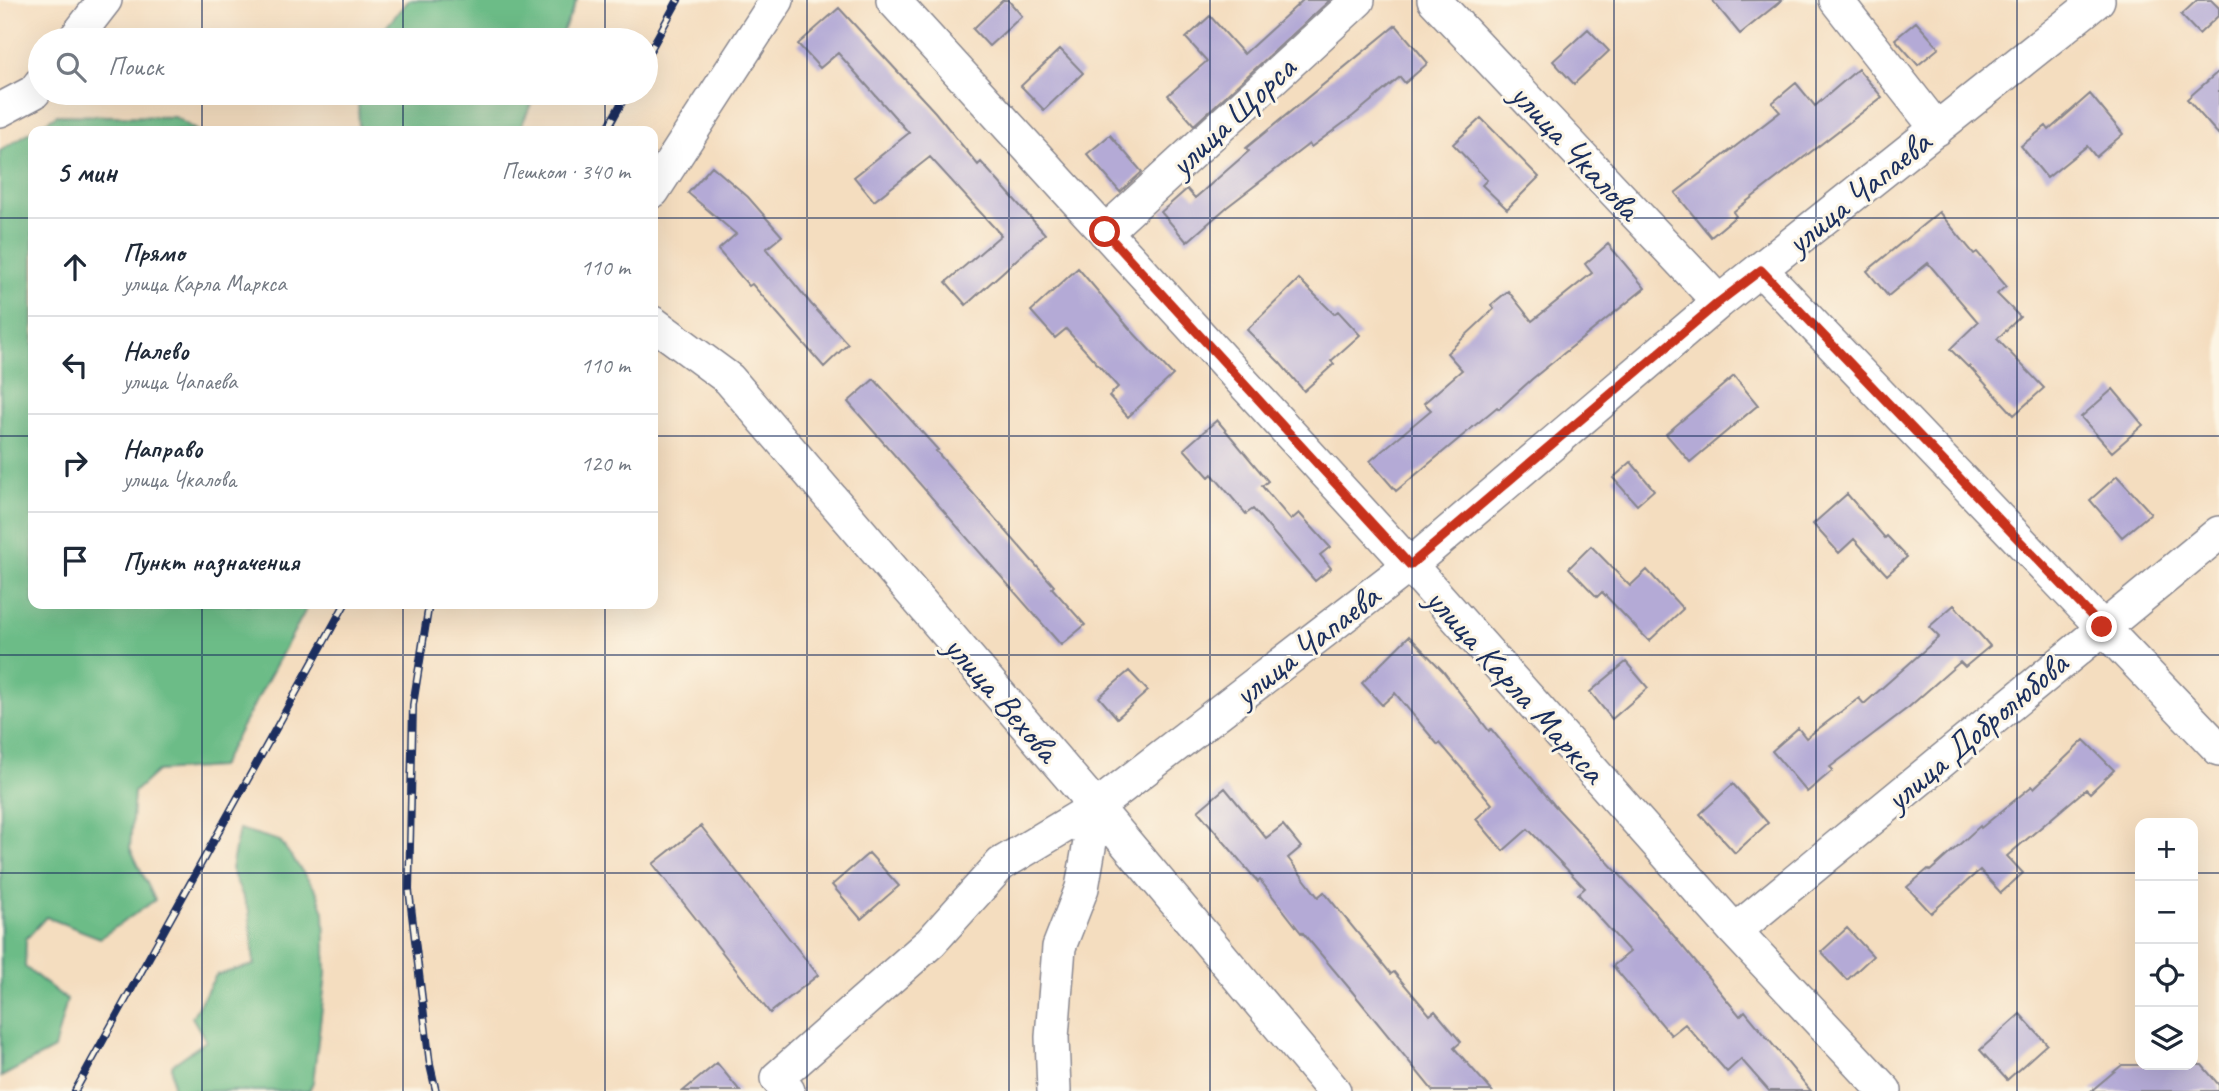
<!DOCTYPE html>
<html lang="ru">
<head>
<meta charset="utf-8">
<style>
  body { margin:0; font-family:Caveat,sans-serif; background:#f6f6f7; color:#1f2937 }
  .controls { position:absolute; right:21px; bottom:21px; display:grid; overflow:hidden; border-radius:14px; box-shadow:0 7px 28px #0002 }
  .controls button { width:63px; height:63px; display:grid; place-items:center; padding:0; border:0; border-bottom:2px solid #e0e1e3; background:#fff; color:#1f2937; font:35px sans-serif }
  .stop { position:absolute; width:21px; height:21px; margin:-16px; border:5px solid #c8321e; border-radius:50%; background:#fff }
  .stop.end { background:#c8321e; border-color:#fff; box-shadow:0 2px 7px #0008 }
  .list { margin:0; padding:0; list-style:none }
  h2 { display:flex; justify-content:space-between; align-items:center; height:91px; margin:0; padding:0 28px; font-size:30px }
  h2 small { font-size:23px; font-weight:400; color:#747a83 }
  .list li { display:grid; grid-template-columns:46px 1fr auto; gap:21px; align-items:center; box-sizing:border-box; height:98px; padding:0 28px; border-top:2px solid #e0e1e3 }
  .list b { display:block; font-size:26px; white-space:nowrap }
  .list p { margin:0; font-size:23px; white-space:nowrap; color:#747a83 }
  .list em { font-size:23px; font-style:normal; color:#747a83 }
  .icon { flex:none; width:38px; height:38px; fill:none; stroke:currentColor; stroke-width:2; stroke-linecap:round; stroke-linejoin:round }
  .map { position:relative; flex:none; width:2219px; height:1091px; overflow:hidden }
  .search { position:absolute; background:#fff; box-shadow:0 7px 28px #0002; left:28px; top:28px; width:630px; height:77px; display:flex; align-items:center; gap:18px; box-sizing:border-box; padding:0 24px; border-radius:38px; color:#747a83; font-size:26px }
  .panel { position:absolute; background:#fff; box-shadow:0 7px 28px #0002; left:28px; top:126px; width:630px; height:483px; border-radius:14px }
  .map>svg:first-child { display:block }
  .forest { fill:#6cbc87; stroke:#447672; stroke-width:2 }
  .building { fill:#b4aad6 }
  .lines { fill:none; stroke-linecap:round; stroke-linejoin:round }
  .minor-casing { stroke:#88868e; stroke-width:36 }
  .minor { stroke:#fff; stroke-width:33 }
  .rail-casing { stroke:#1b2f5e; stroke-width:8 }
  .rail { stroke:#fcf5e5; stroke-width:5; stroke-dasharray:16; stroke-linecap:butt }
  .route { stroke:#c8321e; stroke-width:9 }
  .grid { fill:none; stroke:#1b2f5e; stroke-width:2; stroke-opacity:0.55 }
  .labels { text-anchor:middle; stroke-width:6; stroke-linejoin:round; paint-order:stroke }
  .street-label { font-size:35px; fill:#1b2f5e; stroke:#fcf5e5 }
</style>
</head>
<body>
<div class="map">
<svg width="2219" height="1091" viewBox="0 0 2219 1091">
  <rect width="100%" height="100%" fill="#fcf5e5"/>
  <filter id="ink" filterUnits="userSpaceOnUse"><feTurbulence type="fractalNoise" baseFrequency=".0143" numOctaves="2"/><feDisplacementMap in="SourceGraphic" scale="14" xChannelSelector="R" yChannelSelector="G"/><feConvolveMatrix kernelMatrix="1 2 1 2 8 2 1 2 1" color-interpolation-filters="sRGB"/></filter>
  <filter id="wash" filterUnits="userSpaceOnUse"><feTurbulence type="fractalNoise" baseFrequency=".00686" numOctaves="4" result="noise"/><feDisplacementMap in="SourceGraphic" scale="28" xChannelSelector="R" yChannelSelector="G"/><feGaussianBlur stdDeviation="1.57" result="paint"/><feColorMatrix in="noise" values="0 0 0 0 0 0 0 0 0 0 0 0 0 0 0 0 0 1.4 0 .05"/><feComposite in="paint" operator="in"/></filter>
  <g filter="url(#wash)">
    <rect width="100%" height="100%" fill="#f4ddbf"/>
    <path class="forest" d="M 409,0 L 577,0 L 559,40 L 375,40 Z
      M 358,93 L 536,93 L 519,131 L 359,131 Z
      M 57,115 L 175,117 L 197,131 L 33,131 L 33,604 L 309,604 L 220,767 L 157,771 L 134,792 L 130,848 L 155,900 L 100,938 L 46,917 L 26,939 L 25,967 L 67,1000 L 54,1049 L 1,1077 L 0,151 Z
      M 239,829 L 280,841 L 317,892 L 324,912 L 326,974 L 313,1082 L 309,1091 L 173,1091 L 172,1065 L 206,1041 L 192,1017 L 216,975 L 254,965 L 249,911 L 231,869 Z"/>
    <g id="blocks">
      <path class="building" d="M 1003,0 L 1008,0 L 1022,16 L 989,46 L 973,29 Z
        M 1303,0 L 1330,0 L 1194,125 L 1168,95 L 1207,61 L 1186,38 L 1210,16 L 1244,54 Z
        M 1712,0 L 1782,0 L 1740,34 Z
        M 2197,0 L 2211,0 L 2219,8 L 2219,15 L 2199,34 L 2181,15 Z
        M 839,8 L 935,112 L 978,165 L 981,162 L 1045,234 L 966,305 L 946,282 L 1001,235 L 930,157 L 874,201 L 854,177 L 909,133 L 838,53 L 820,68 L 798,44 Z
        M 1916,22 L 1939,48 L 1918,65 L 1895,39 Z
        M 1396,25 L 1428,63 L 1405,83 L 1400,77 L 1353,116 L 1311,147 L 1309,144 L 1227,207 L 1187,242 L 1161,212 L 1187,189 L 1195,198 L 1249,151 L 1246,148 Z
        M 1588,29 L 1609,51 L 1574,84 L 1553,61 Z
        M 1060,49 L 1083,73 L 1044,110 L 1021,86 Z
        M 1858,69 L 1882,97 L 1733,212 L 1736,216 L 1711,237 L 1675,193 L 1780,112 L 1772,103 L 1796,83 L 1815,106 Z
        M 2219,71 L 2219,135 L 2187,99 Z
        M 2090,94 L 2123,134 L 2096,157 L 2087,146 L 2047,178 L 2021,146 L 2046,126 L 2049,130 Z
        M 1481,118 L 1539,177 L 1507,209 L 1482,185 L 1487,180 L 1453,144 Z
        M 1110,135 L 1142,172 L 1120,192 L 1087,154 Z
        M 712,166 L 748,197 L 782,236 L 766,249 L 811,304 L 848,344 L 824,367 L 752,284 L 749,286 L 718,250 L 736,234 L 688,193 Z
        M 1939,212 L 1974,254 L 1977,252 L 2006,286 L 1997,294 L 2020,317 L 1997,339 L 2044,388 L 2014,415 L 1969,366 L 1968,367 L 1950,349 L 1978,322 L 1928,263 L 1888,296 L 1867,271 Z
        M 1608,244 L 1645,288 L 1532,379 L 1499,409 L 1497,407 L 1396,491 L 1370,461 L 1431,410 L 1424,403 L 1462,370 L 1447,353 L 1494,309 L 1491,305 L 1508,291 L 1532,321 L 1592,273 L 1585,264 Z
        M 1078,268 L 1129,328 L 1173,375 L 1128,417 L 1109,396 L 1118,387 L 1066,329 L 1055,338 L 1031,311 Z
        M 1299,279 L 1334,314 L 1338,311 L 1360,335 L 1331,361 L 1334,364 L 1304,391 L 1280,363 L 1247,330 Z
        M 1734,376 L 1758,405 L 1690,462 L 1666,434 Z
        M 874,379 L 938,450 L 936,451 L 1054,586 L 1052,588 L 1085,625 L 1061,645 L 848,402 Z
        M 2113,389 L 2143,425 L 2112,452 L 2081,417 Z
        M 1217,420 L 1268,481 L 1262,486 L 1291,520 L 1299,513 L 1330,547 L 1320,555 L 1331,568 L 1315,581 L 1253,509 L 1246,514 L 1212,474 L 1209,477 L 1184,449 Z
        M 1631,462 L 1654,490 L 1637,505 L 1613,478 Z
        M 2117,476 L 2151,513 L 2122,537 L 2090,500 Z
        M 1847,494 L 1885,538 L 1887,536 L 1907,557 L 1887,575 L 1854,539 L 1839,553 L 1813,524 Z
        M 1591,546 L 1630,586 L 1647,570 L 1683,609 L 1649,641 L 1602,592 L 1597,597 L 1569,568 Z
        M 1954,605 L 1990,646 L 1965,667 L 1960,662 L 1909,707 L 1830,767 L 1833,770 L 1807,792 L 1772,751 L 1798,728 L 1806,738 L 1859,698 L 1864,704 L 1939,637 L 1929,627 Z
        M 1409,636 L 1443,671 L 1489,731 L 1491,729 L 1555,806 L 1650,907 L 1740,1016 L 1745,1011 L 1811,1091 L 1769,1091 L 1741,1059 L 1727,1072 L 1685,1024 L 1671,1035 L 1613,966 L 1630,952 L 1578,894 L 1585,888 L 1528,829 L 1503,851 L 1476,819 L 1492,804 L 1440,743 L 1438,745 L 1395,693 L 1382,705 L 1362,683 Z
        M 1626,662 L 1648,688 L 1612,719 L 1590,692 Z
        M 1129,671 L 1148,691 L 1117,718 L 1099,697 Z
        M 2084,740 L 2114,770 L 2090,793 L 2086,789 L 2007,856 L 2023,873 L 2001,893 L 1980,870 L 1931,913 L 1907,887 L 1928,869 L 1930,871 L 1980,826 L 1981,828 L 2032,786 L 2034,788 Z
        M 1733,784 L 1768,823 L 1735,853 L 1700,814 Z
        M 1225,788 L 1266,838 L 1283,825 L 1301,847 L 1288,858 L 1318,897 L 1324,892 L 1391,974 L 1394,972 L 1430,1015 L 1435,1011 L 1461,1042 L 1454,1048 L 1492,1091 L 1433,1091 L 1350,989 L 1303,933 L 1302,934 L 1260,880 L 1258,882 L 1198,811 Z
        M 701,826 L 818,975 L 770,1013 L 653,864 Z
        M 869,853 L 899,886 L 861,919 L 832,885 Z
        M 1847,928 L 1873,956 L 1847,980 L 1821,952 Z
        M 2020,1014 L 2047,1044 L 2007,1080 L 1980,1050 Z
        M 717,1063 L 740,1091 L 683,1091 Z
        M 2122,1065 L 2202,1065 L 2219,1085 L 2219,1091 L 2091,1091 Z"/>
    </g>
  </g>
  <g filter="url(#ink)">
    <use href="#blocks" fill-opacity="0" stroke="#88868e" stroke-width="2"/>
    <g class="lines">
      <defs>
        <path id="minor" d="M 893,0 L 1410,565 L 1735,931 L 1885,1091
          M 1434,0 L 1719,302
          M 1836,0 L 1937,129
          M 74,40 L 105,0
          M 0,110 L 34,92 L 40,84
          M 653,191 L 777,0
          M 1105,232 L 1358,0
          M 1761,270 L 2219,749
          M 653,323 L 729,379 L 1096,807 L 1334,1091
          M 1096,807 L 1410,565 L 1719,302 L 2098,0
          M 1735,931 L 2219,533
          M 788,1091 L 777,1078 L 931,942 L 1001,864 L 1096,807 L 1082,888 L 1059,947 L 1052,1037 L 1054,1091"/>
      </defs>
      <use href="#minor" class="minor-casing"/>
      <use href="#minor" class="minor"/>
      <defs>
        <path id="rail" d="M 646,58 L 678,0
          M 606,131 L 627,93
          M 429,604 L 413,705 L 409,890 L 430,1065 L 436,1091
          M 75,1091 L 345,604"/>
      </defs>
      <use href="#rail" class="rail-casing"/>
      <use href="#rail" class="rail"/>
    </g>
  </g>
  <g class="lines" filter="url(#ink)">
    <path class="route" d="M 1105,232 L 1410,565 L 1719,302 L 1761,270 L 2102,627"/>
  </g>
  <path class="grid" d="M 202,0 L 202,40M 403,0 L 403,40M 605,0 L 605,40M 807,0 L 807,1091M 1009,0 L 1009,1091M 1210,0 L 1210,1091M 1412,0 L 1412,1091M 1614,0 L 1614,1091M 1816,0 L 1816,1091M 2017,0 L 2017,1091M 202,93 L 202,131M 403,93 L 403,131M 605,93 L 605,131M 0,218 L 33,218M 653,218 L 2219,218M 0,436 L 33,436M 653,436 L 2219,436M 202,604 L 202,1091M 403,604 L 403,1091M 605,604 L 605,1091M 0,655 L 2219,655M 0,873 L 2140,873M 2193,873 L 2219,873"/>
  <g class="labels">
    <g class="street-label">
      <text transform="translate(1232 116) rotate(-43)" y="12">улица Щорса</text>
      <text transform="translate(1576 151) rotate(47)" y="12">улица Чкалова</text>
      <text transform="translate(1858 192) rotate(-39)" y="12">улица Чапаева</text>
      <text transform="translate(1306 645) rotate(-38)" y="12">улица Чапаева</text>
      <text transform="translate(1516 685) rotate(48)" y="12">улица Карла Маркса</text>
      <text transform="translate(1002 698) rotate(49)" y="12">улица Вехова</text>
      <text transform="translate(1976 731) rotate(-40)" y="12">улица Добролюбова</text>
    </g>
  </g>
</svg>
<div class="controls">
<button>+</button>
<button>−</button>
<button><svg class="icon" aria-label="locate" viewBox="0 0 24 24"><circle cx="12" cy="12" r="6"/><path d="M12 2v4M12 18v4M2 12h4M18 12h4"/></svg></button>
<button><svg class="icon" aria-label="layers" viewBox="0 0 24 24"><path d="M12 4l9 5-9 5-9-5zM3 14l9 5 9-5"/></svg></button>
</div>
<div class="stop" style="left:1105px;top:232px"></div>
<div class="stop end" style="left:2102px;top:627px"></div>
<div class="search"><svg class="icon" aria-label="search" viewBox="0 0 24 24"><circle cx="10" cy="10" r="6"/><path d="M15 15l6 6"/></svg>Поиск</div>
<section class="panel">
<h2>5 мин<small>Пешком · 340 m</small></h2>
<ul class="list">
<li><svg class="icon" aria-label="ahead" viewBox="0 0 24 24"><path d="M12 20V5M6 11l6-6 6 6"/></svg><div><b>Прямо</b><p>улица Карла Маркса</p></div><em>110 m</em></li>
<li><svg class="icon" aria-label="left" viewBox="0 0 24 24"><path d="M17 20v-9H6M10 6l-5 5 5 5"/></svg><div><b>Налево</b><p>улица Чапаева</p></div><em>110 m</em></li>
<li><svg class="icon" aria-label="right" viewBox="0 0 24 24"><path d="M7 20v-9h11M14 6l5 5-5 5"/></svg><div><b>Направо</b><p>улица Чкалова</p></div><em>120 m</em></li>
<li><svg class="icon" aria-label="arrive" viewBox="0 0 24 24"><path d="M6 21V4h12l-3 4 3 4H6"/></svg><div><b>Пункт назначения</b></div></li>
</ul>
</section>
</div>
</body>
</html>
